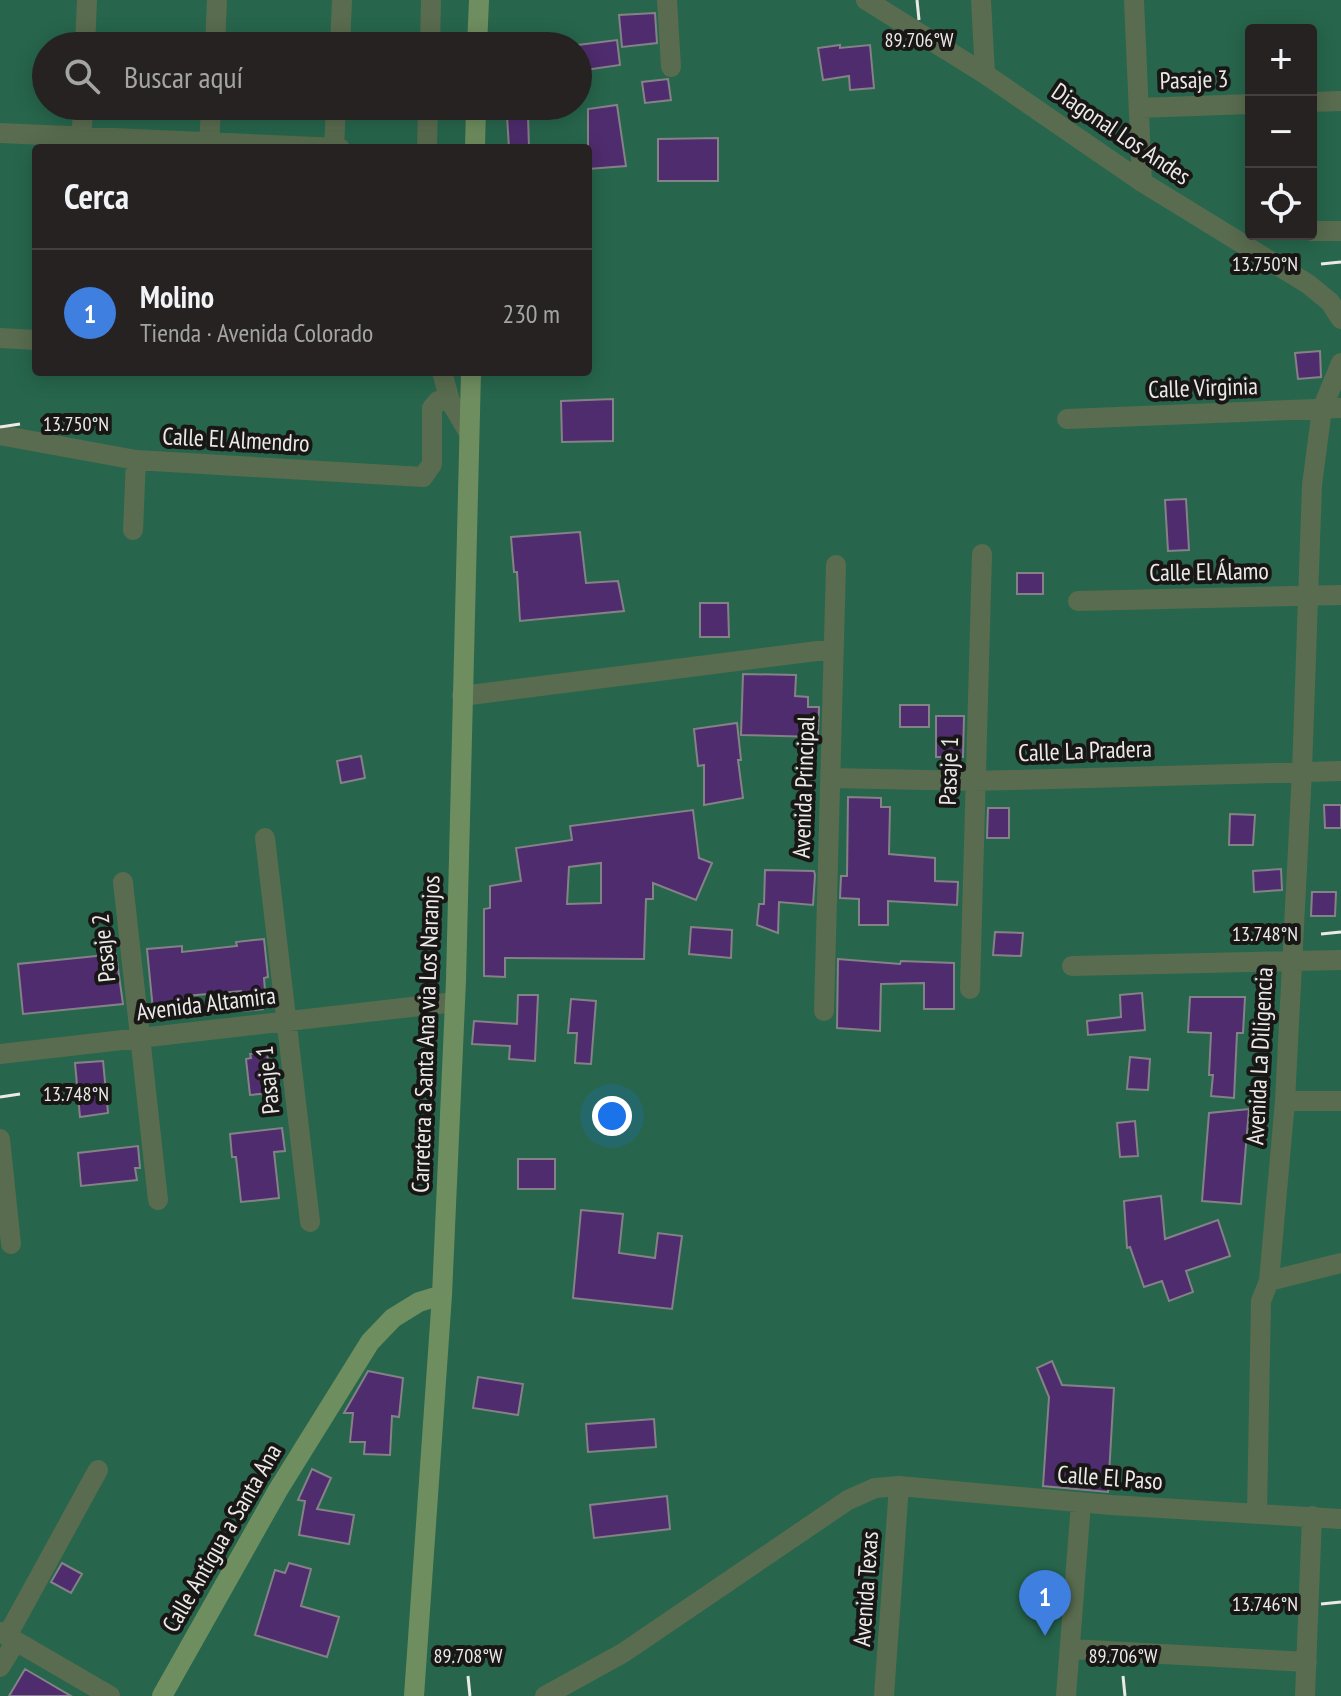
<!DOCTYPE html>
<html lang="es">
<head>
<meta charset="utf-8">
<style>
  body { margin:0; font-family:"PT Sans Narrow",sans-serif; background:#322f2f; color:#f1f3f6 }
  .controls { position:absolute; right:24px; top:24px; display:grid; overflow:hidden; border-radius:8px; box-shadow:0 4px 20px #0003 }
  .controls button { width:72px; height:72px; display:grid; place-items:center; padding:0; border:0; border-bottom:2px solid #423f40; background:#262222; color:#f1f3f6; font:40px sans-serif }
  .you { position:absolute; left:612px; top:1116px; width:28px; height:28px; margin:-20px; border:6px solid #fff; border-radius:50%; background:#1a73e8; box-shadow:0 0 0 12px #1a73e833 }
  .badge { display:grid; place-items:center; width:52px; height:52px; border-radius:50%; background:#2563eb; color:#fff; font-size:26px; font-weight:700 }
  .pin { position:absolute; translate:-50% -66px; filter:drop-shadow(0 2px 4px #0008) }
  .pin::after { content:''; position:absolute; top:42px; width:28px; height:24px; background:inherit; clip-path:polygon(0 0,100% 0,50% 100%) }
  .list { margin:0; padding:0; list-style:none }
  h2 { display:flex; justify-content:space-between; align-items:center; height:104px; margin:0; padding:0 32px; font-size:34px }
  h2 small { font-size:26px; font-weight:400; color:#a4a4a5 }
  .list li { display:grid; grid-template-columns:52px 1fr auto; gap:24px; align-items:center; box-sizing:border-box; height:128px; padding:0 32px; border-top:2px solid #423f40 }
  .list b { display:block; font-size:30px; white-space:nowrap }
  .list p { margin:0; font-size:26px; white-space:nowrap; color:#a4a4a5 }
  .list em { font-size:26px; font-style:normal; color:#a4a4a5 }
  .icon { flex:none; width:44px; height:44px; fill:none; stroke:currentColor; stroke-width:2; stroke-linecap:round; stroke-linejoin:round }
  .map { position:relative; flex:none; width:1341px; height:1696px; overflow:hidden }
  .search { position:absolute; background:#262222; box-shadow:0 4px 20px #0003; left:32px; top:32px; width:560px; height:88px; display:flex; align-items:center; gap:20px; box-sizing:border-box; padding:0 28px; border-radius:44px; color:#a4a4a5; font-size:30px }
  .panel { position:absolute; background:#262222; box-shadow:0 4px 20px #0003; left:32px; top:144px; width:560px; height:232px; border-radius:8px }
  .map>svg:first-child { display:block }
  .green { fill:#27664c; fill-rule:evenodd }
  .building { fill:#4f2c6e; stroke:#848286; stroke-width:2; fill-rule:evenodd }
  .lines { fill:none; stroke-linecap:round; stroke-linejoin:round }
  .street { stroke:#596c4f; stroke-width:20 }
  .secondary { stroke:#6f8e5f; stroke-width:20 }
  .ticks { fill:none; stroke:#eceae8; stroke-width:3 }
  .labels { text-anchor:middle; stroke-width:8; stroke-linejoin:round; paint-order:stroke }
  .street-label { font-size:24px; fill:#eceae8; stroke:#191716 }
  .ticks-label { font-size:20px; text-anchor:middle; fill:#eceae8; stroke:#191716; stroke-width:8; stroke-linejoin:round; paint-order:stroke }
</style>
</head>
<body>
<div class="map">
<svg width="1341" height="1696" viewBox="0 0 1341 1696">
  <rect width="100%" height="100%" fill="#322e2d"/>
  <path class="green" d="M 0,0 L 1341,0 L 1341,1696 L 0,1696 ZM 1251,30 L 1311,30 L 1311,234 L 1251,234 ZM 46,46 L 578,46 L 578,106 L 46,106 ZM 36,148 L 588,148 L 588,372 L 36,372 Z"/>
  <path class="building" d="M 655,13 L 657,43 L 622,47 L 619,15 Z
    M 617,40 L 620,65 L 578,71 L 578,45 Z
    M 840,45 L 840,48 L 870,45 L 874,88 L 850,90 L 849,76 L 823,80 L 818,48 Z
    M 668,79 L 671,100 L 645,103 L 642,82 Z
    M 617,105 L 626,166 L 588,169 L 588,109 Z
    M 528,115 L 529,148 L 509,148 L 507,116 Z
    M 718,138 L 718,181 L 658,181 L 658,139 Z
    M 1320,351 L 1321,377 L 1298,379 L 1295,353 Z
    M 613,399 L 613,441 L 562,442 L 561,401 Z
    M 1186,499 L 1189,550 L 1168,551 L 1165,500 Z
    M 580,532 L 586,583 L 618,581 L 624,611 L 520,621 L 517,572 L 514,572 L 511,537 Z
    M 1017,573 L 1043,573 L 1043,594 L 1017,594 Z
    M 700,603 L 728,603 L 729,637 L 700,637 Z
    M 743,674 L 796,675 L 795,696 L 808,697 L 808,707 L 819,707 L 818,737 L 741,735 Z
    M 900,705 L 929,705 L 929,727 L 900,727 Z
    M 936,716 L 964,716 L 963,757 L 936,757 Z
    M 737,723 L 741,760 L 738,760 L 743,798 L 704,805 L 704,765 L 698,766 L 694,729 Z
    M 361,756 L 365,778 L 341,783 L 337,761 Z
    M 848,797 L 881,798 L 881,807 L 890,807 L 889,854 L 935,858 L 935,881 L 958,882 L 957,905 L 888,901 L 888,925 L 859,925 L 859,899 L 840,898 L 841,876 L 847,876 Z
    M 1324,805 L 1341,805 L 1341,828 L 1325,828 Z
    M 988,808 L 1009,808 L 1009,838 L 987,838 Z
    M 693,810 L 699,858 L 712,863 L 696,900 L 653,883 L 653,899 L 646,899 L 644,959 L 505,958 L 505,977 L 484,976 L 484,909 L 490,908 L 490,886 L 521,881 L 516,848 L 572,840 L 570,826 ZM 601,863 L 601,903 L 567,904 L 569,867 Z
    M 1230,814 L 1255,815 L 1253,845 L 1229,845 Z
    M 1281,869 L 1282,890 L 1254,892 L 1253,871 Z
    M 765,870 L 814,871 L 815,875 L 813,905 L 779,902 L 778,933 L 757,925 L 759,904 L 764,904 Z
    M 1312,892 L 1336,892 L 1335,916 L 1311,916 Z
    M 691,927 L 732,930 L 731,958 L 689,954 Z
    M 995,932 L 1023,933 L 1021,956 L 993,955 Z
    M 264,939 L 268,977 L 264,978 L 265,991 L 261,991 L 263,1009 L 243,1011 L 241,991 L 186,996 L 187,1006 L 153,1010 L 147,949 L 182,946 L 182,952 L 237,946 L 236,942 Z
    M 116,954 L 123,1004 L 23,1014 L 18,964 Z
    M 838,959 L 900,964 L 901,961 L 954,963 L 954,1009 L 924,1009 L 924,983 L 881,984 L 880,1031 L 837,1028 Z
    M 1142,993 L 1145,1030 L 1088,1035 L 1087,1021 L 1121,1017 L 1120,995 Z
    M 518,995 L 538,995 L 535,1061 L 509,1059 L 510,1046 L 472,1044 L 474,1021 L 517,1024 Z
    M 1190,997 L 1245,997 L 1243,1033 L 1237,1033 L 1234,1098 L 1211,1096 L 1213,1075 L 1209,1075 L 1211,1033 L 1188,1032 Z
    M 571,999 L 596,1001 L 591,1064 L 575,1063 L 577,1033 L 568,1033 Z
    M 267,1052 L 271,1093 L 250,1095 L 246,1059 L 251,1058 L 250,1054 Z
    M 1130,1057 L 1150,1059 L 1148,1090 L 1127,1089 Z
    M 103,1061 L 108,1113 L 80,1117 L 75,1063 Z
    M 1249,1109 L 1241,1204 L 1202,1201 L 1209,1113 Z
    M 1135,1121 L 1138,1156 L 1120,1157 L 1117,1123 Z
    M 282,1128 L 285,1151 L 274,1152 L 279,1198 L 241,1202 L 236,1157 L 232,1157 L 230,1134 Z
    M 138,1146 L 140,1168 L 135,1168 L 137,1180 L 81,1186 L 78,1153 Z
    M 518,1159 L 555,1159 L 555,1189 L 518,1189 Z
    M 1161,1196 L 1165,1239 L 1218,1220 L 1230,1256 L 1186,1271 L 1193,1292 L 1169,1301 L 1162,1281 L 1144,1287 L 1130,1247 L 1127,1248 L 1124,1201 Z
    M 581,1210 L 623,1214 L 619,1253 L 655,1258 L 658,1233 L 682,1236 L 672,1309 L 573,1298 Z
    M 1052,1361 L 1062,1385 L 1114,1388 L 1108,1492 L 1043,1486 L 1049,1397 L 1037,1368 Z
    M 368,1371 L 403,1378 L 399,1417 L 392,1416 L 390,1455 L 364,1454 L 365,1442 L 350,1442 L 353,1413 L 344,1413 Z
    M 478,1377 L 523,1384 L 518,1415 L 473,1408 Z
    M 654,1419 L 656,1447 L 588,1452 L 586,1424 Z
    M 312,1469 L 331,1478 L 317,1509 L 354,1515 L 349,1544 L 299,1535 L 305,1501 L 298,1500 Z
    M 667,1496 L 670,1529 L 594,1538 L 590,1505 Z
    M 62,1563 L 82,1574 L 71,1593 L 51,1582 Z
    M 289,1563 L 311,1569 L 301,1606 L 339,1617 L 327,1657 L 255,1635 L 275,1570 L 285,1573 Z
    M 25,1669 L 71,1696 L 9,1696 Z"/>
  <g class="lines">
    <path class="street" d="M 667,0 L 671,67
      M 866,0 L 985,74 L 1142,182 L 1308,284 L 1330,302 L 1341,319
      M 981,0 L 985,74
      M 1134,0 L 1142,182
      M 85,46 L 87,0
      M 215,46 L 217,0
      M 340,46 L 342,0
      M 430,46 L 431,0
      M 1311,102 L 1341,101
      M 1139,108 L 1251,104
      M 0,133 L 340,148
      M 81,148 L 83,106
      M 209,148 L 211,106
      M 334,148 L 336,106
      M 427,148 L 428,106
      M 1311,231 L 1341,231
      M 0,338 L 36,340
      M 442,372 L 450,401 L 469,433
      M 1067,419 L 1341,408
      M 0,435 L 136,460 L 423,477 L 432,464 L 432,408 L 438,401 L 450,401
      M 133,530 L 136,460
      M 1078,601 L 1341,595
      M 462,696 L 833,649
      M 830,778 L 975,781 L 1341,771
      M 265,838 L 310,1222
      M 123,882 L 158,1200
      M 1072,966 L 1341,960
      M 970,989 L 982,554
      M 824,1011 L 836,565
      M 0,1054 L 455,1002
      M 1285,1101 L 1341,1101
      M 0,1139 L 11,1244
      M 1269,1281 L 1341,1263
      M 1257,1513 L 1261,1301 L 1269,1281 L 1285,1101 L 1302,771 L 1312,485 L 1322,409 L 1341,363
      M 0,1632 L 110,1696
      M 7,1636 L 98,1470
      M 1071,1649 L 1307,1662
      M 0,1667 L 16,1641
      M 545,1696 L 623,1653 L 848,1500 L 875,1488 L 899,1486 L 1111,1505 L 1341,1519
      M 884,1696 L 899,1486
      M 1066,1696 L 1081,1503
      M 1305,1696 L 1312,1516"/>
    <path class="secondary" d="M 477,46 L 479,0
      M 475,148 L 476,106
      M 162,1696 L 278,1490 L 370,1342 L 393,1318 L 419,1302 L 442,1295
      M 414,1696 L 442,1295 L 456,980 L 471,372"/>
  </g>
  <path class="ticks" d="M 917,0 L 919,20M 1321,264 L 1341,262M 0,427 L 20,424M 1321,934 L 1341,932M 0,1097 L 20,1094M 1321,1604 L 1341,1602M 468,1676 L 470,1696M 1123,1676 L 1125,1696"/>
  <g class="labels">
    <g class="street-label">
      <text transform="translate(1194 80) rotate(-2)" y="8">Pasaje 3</text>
      <text transform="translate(1121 134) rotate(34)" y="8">Diagonal Los Andes</text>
      <text transform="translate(1203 388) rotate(-2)" y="8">Calle Virginia</text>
      <text transform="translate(236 440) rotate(3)" y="8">Calle El Almendro</text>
      <text transform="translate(1209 572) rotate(-1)" y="8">Calle El Álamo</text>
      <text transform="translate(1085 751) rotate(-2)" y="8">Calle La Pradera</text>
      <text transform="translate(949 771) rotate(-88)" y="8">Pasaje 1</text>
      <text transform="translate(804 787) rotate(-88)" y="8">Avenida Principal</text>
      <text transform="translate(104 948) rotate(-96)" y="8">Pasaje 2</text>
      <text transform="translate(206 1004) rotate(-7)" y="8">Avenida Altamira</text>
      <text transform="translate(426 1034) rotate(-88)" y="8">Carretera a Santa Ana via Los Naranjos</text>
      <text transform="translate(1260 1056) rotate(-87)" y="8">Avenida La Diligencia</text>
      <text transform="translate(268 1080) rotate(-96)" y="8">Pasaje 1</text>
      <text transform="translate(1110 1478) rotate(4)" y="8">Calle El Paso</text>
      <text transform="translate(222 1538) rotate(-60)" y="8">Calle Antigua a Santa Ana</text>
      <text transform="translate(866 1589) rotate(-86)" y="8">Avenida Texas</text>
    </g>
  </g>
  <g class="ticks-label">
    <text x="919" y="47">89.706°W</text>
    <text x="1265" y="271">13.750°N</text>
    <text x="76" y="431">13.750°N</text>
    <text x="1265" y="941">13.748°N</text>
    <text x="76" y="1101">13.748°N</text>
    <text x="1265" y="1611">13.746°N</text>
    <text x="468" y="1663">89.708°W</text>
    <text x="1123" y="1663">89.706°W</text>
  </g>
</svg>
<div class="controls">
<button>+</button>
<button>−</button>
<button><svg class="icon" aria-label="locate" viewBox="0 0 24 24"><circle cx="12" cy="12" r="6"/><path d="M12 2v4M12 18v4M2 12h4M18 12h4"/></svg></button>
</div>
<div class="you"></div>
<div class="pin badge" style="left:1045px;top:1636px;background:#3f7fe0">1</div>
<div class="search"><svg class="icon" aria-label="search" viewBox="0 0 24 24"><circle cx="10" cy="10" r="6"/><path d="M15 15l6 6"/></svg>Buscar aquí</div>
<section class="panel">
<h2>Cerca<small></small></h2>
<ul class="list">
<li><span class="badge" style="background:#3f7fe0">1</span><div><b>Molino</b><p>Tienda · Avenida Colorado</p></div><em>230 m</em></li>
</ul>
</section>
</div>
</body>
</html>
